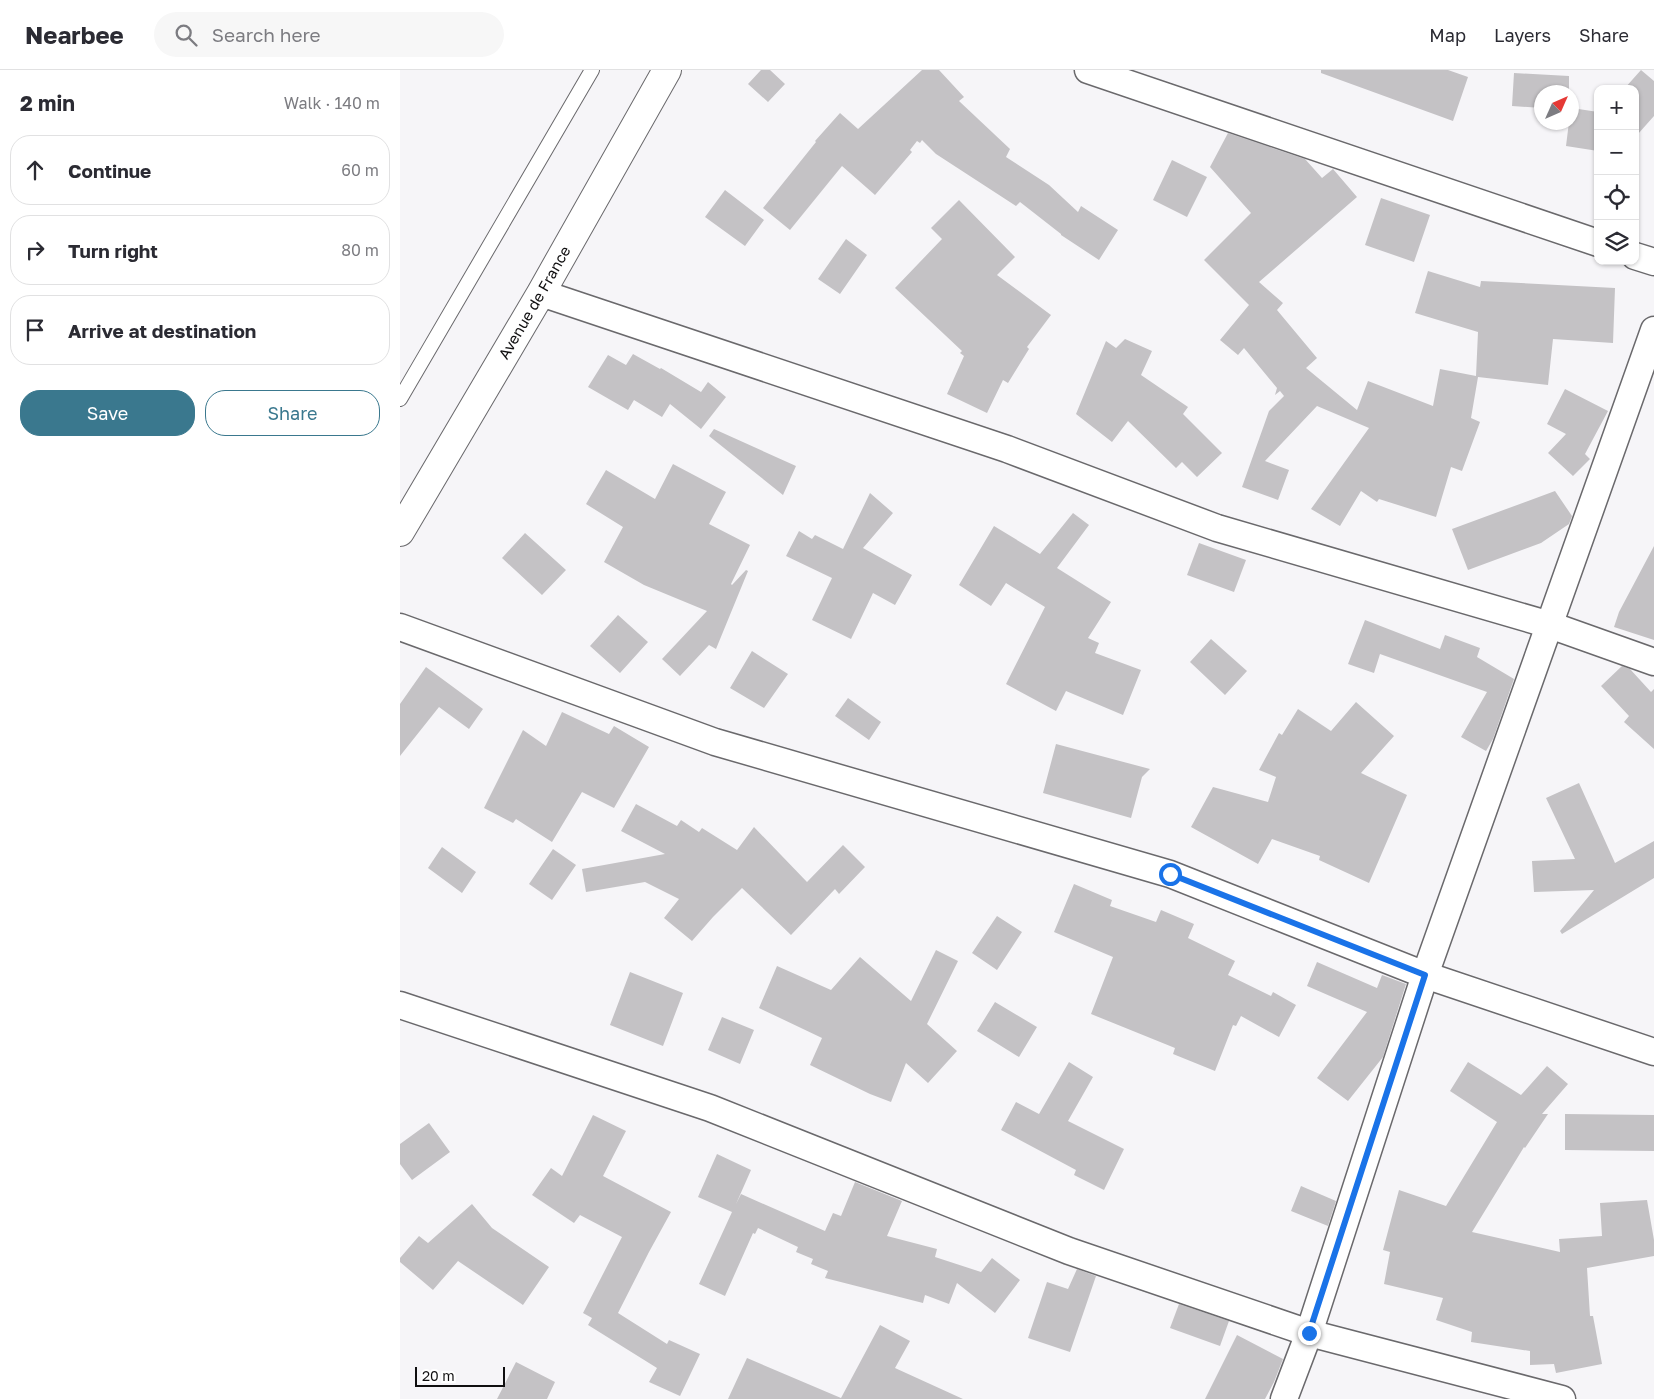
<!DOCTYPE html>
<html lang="en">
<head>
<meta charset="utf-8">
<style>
  body { margin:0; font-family:"Golos Text",sans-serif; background:#f7f7f7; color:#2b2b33 }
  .controls { position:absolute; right:15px; top:15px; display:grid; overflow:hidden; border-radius:10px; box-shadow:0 1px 4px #0004 }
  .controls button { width:45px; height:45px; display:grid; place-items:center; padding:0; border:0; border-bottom:1px solid #e1e1e2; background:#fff; color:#2b2b33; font:25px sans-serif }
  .compass { position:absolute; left:1134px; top:15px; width:45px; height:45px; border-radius:50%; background:#fff; box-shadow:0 1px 4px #0004; rotate:45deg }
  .scale { position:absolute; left:15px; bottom:12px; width:90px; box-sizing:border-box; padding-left:5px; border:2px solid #100f10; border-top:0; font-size:14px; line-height:18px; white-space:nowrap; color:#100f10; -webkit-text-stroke:4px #fff; paint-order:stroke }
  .stop { position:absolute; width:15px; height:15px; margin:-11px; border:4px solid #1a73e8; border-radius:50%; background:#fff }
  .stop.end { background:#1a73e8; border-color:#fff; box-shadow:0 1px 5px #0008 }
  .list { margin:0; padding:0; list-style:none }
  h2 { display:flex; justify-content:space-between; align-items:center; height:65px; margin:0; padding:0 20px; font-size:21px }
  h2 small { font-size:16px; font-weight:400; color:#7c7c81 }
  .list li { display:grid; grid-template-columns:32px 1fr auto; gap:15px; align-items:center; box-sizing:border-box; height:70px; margin:0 10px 10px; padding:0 10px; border:1px solid #e1e1e2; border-radius:20px }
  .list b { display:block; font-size:19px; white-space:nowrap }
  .list em { font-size:16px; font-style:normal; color:#7c7c81 }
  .actions { display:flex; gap:10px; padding:15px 20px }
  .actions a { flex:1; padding:11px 0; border:1px solid #3a788e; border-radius:20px; text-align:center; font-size:18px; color:#3a788e }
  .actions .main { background:#3a788e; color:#fff }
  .icon { flex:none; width:28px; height:28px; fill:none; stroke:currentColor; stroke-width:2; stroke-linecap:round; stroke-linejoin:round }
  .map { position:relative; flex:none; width:1254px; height:1329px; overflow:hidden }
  header { display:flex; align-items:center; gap:30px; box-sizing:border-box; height:70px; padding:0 25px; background:#fff; border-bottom:1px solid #e1e1e2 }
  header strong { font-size:24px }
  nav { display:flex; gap:28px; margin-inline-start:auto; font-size:18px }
  .search { width:350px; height:45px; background:#f7f7f7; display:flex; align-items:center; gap:12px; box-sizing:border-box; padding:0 18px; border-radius:28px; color:#7c7c81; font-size:19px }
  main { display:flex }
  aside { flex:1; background:#fff }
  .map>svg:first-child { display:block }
  .building { fill:#c4c2c5 }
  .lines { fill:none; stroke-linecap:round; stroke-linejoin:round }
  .lane-casing { stroke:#6a696c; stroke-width:16 }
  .street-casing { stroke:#6a696c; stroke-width:29 }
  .secondary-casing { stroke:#6a696c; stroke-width:30 }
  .lane { stroke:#fff; stroke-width:14 }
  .street { stroke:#fff; stroke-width:26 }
  .secondary { stroke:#fff; stroke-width:28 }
  .route { stroke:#1a73e8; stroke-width:6 }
  .labels { text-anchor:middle; stroke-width:5; stroke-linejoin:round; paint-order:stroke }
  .street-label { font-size:15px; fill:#100f10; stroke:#fff }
</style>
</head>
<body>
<header>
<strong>Nearbee</strong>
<div class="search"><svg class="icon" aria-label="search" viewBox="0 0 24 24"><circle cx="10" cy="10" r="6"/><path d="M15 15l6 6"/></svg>Search here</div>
<nav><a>Map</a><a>Layers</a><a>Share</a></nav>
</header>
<main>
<aside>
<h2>2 min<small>Walk · 140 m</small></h2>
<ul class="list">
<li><svg class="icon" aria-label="ahead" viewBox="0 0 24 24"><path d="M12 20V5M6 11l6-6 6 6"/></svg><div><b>Continue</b></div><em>60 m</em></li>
<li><svg class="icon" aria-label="right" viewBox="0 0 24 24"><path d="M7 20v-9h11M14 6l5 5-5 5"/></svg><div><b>Turn right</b></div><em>80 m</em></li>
<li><svg class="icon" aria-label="arrive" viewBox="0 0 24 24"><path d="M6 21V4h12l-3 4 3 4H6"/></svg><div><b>Arrive at destination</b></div></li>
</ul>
<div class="actions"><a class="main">Save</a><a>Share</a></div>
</aside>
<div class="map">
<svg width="1254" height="1329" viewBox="0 0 1254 1329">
  <rect width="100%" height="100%" fill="#f6f5f8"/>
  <path class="building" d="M 361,0 L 370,0 L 385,14 L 368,32 L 348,14 Z
    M 522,0 L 539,0 L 564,27 L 559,31 L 610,79 L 606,87 L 649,115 L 678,142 L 681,136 L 718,160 L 699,190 L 661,165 L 661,164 L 620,132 L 616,136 L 536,84 L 522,70 L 520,73 L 517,71 L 510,80 L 512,82 L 475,125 L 442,96 L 390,160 L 363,138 L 416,72 L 415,71 L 440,43 L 458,59 Z
    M 921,0 L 1048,0 L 1068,7 L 1053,51 L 921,3 Z
    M 1241,0 L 1254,11 L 1254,46 L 1238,64 L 1235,62 L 1235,19 L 1224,19 Z
    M 1114,3 L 1169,6 L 1169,22 L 1142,22 L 1142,38 L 1112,36 Z
    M 1172,38 L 1198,42 L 1198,81 L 1166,76 L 1169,52 L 1172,52 Z
    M 828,63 L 905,89 L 922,108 L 933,99 L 957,127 L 859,212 L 883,233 L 877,240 L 917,288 L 906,298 L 957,340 L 968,311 L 1033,336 L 1040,299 L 1076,306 L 1078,262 L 1015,243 L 1028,201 L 1080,217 L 1081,211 L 1215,218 L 1213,273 L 1153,269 L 1148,315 L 1078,307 L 1071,348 L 1080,352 L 1062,401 L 1051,397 L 1036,447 L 979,429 L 977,432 L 961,421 L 940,456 L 911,439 L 969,358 L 917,336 L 865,391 L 889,400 L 878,430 L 842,417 L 869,341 L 884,326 L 880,321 L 875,325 L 877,318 L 844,278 L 838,285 L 820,270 L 849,235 L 804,190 L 851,143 L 810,97 Z
    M 772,90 L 807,107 L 787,147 L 753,130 Z
    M 325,120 L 364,150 L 345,176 L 305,147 Z
    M 981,128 L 1030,145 L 1014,192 L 965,175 Z
    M 559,130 L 615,187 L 597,205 L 651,245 L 627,277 L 629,279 L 608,313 L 603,310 L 587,343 L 547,324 L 564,286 L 560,283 L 562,281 L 495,218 L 542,169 L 531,158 Z
    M 446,169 L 467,185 L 440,224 L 418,209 Z
    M 725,269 L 752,281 L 741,305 L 788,337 L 783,344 L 822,383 L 797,407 L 782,392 L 776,398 L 728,351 L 712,372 L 676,344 L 706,271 L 716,278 Z
    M 233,284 L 260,299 L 261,298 L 301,322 L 308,312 L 326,327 L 301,359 L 270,334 L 262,347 L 234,330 L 228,340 L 188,317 L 208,285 L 226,295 Z
    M 1165,319 L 1208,341 L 1185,384 L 1190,389 L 1173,406 L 1148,383 L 1166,364 L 1147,354 Z
    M 314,359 L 396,396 L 383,425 L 309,366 Z
    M 273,394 L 326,422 L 309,454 L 350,475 L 331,514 L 332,515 L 346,500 L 348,501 L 316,579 L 309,575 L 280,606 L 262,589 L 307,541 L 244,515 L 204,492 L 223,457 L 186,434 L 206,400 L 255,429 Z
    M 1155,421 L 1172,446 L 1169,454 L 1141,473 L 1068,500 L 1052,459 Z
    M 470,423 L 493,443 L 463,478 L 512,505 L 495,535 L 473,523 L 451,569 L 412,550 L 432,508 L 386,486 L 399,461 L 412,469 L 415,465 L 443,479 Z
    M 673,443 L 689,455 L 657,498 L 711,532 L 688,568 L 699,573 L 695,583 L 741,600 L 723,645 L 666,621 L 656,641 L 606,614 L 645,537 L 606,513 L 591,536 L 559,515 L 594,456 L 640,484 Z
    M 125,463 L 166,500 L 142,525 L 102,488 Z
    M 799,473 L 846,490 L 834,522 L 787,505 Z
    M 1254,476 L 1254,570 L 1214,557 L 1219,542 Z
    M 218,545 L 248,572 L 220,603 L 190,576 Z
    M 965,550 L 1040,579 L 1045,565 L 1080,578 L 1077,587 L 1114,609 L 1093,669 L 1086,681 L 1061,667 L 1087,622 L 980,584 L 974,603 L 948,594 Z
    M 811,569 L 847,601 L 825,625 L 790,592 Z
    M 352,581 L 388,604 L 364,638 L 330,618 Z
    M 1222,596 L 1230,599 L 1251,622 L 1254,619 L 1254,679 L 1224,652 L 1229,646 L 1201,616 Z
    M 26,597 L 83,639 L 69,659 L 39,637 L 0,686 L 0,634 Z
    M 448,628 L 481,652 L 469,670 L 435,646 Z
    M 956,632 L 994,666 L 961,703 L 1007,725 L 969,813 L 919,790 L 920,786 L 872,769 L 858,794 L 791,757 L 813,717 L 868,732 L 876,707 L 859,700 L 879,663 L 882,665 L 898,639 L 931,661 Z
    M 162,642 L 209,664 L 214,656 L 249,677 L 214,738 L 182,722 L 152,772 L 116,749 L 113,753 L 84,738 L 123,660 L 146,676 Z
    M 656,674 L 750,699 L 742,707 L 731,748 L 643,723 Z
    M 1179,713 L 1215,793 L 1254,771 L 1254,808 L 1162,864 L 1160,861 L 1194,820 L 1134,822 L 1132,791 L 1175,789 L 1146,728 Z
    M 236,734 L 277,756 L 281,750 L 299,762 L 302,758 L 337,780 L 354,757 L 407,812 L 443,775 L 465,797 L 439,824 L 435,819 L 391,865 L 342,818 L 313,847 L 292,871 L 264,848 L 279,829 L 245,812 L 186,822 L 182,799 L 265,784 L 221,761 Z
    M 42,777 L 76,802 L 62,823 L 28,798 Z
    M 153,779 L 176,795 L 152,830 L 129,814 Z
    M 674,814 L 712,830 L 710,836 L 756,852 L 761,840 L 794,854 L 788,868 L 835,891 L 828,905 L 871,926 L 873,922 L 896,935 L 879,967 L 841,946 L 836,956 L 833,955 L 815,1001 L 773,984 L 775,978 L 691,944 L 713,887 L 654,862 Z
    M 597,846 L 622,862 L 597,900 L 572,883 Z
    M 536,880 L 558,891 L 527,954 L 557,981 L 528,1013 L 506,993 L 491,1032 L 470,1024 L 410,995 L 422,968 L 359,938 L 377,896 L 431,920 L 460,887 L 511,931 Z
    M 917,892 L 977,918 L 982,905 L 1006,914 L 983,987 L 948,1031 L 917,1008 L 967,942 L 907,916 Z
    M 230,902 L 283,923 L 263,976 L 210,955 Z
    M 595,932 L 637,957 L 619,987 L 577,961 Z
    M 322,947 L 354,960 L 340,994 L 308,980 Z
    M 669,992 L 693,1007 L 668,1051 L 724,1079 L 704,1120 L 674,1105 L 676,1100 L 601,1060 L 616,1032 L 639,1044 Z
    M 1068,992 L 1121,1025 L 1147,996 L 1168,1014 L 1142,1044 L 1148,1044 L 1125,1078 L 1124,1077 L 1072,1162 L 1160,1182 L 1159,1169 L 1202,1166 L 1200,1133 L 1247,1130 L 1254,1170 L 1254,1186 L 1187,1198 L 1190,1246 L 1193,1246 L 1202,1294 L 1156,1303 L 1154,1294 L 1130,1295 L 1130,1281 L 1071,1272 L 1072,1262 L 1036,1250 L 1043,1228 L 984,1214 L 990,1182 L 983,1180 L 999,1120 L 1046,1136 L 1097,1052 L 1050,1021 Z
    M 1165,1044 L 1254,1045 L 1254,1081 L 1165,1080 Z
    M 193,1045 L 226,1061 L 203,1106 L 271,1142 L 249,1182 L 218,1243 L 267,1274 L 269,1270 L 300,1284 L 280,1326 L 249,1312 L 257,1298 L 188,1255 L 192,1248 L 183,1243 L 222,1167 L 180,1145 L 174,1153 L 132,1125 L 151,1098 L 162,1106 Z
    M 29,1053 L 50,1082 L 12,1110 L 0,1094 L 0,1074 Z
    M 317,1084 L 351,1100 L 336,1134 L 341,1124 L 425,1161 L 433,1143 L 441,1146 L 455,1112 L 502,1131 L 487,1166 L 537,1179 L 535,1187 L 581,1202 L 592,1188 L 620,1210 L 595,1243 L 557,1213 L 549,1234 L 525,1225 L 523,1233 L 425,1208 L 428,1201 L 411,1194 L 413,1189 L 396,1182 L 398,1177 L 358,1158 L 355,1164 L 353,1163 L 325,1226 L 299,1214 L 332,1142 L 298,1127 Z
    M 901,1116 L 936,1131 L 928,1156 L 891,1141 Z
    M 72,1134 L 92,1158 L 149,1197 L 123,1235 L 58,1191 L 33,1220 L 0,1192 L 0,1188 L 19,1166 L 28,1173 Z
    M 677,1199 L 696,1206 L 670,1282 L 628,1268 L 647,1212 L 668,1219 Z
    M 779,1234 L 829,1251 L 820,1276 L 770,1258 Z
    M 480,1255 L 510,1271 L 495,1298 L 563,1329 L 328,1329 L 347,1288 L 441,1328 Z
    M 837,1265 L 883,1289 L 874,1312 L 865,1329 L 805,1329 Z
    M 116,1292 L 155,1312 L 147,1329 L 97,1329 Z"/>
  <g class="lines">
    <defs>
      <path id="lane" d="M 0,329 L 192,0"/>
      <path id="street" d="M 688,0 L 1198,173
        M 1235,186 L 1254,192
        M 141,223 L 607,379 L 817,458 L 1150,555 L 1254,592
        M 0,557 L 315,672 L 770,804 L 1025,905 L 1254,982
        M 0,935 L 310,1038 L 669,1181 L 909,1263 L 1162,1329
        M 884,1329 L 909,1263 L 1025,905 L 1254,260"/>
      <g id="secondary">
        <path id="s1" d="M 0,462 L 141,223 L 267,0"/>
      </g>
    </defs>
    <use href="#lane" class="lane-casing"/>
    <use href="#street" class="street-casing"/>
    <use href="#secondary" class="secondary-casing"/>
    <use href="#lane" class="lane"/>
    <use href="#street" class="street"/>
    <use href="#secondary" class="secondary"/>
  </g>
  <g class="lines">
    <path class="route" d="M 770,804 L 1025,905 L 909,1263"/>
  </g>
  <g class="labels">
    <g class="street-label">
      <text dy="5" stroke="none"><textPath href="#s1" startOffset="266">Avenue de France</textPath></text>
    </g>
  </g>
</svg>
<div class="controls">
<button>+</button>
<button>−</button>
<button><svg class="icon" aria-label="locate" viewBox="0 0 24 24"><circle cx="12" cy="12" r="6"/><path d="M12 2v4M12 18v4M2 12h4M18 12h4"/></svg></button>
<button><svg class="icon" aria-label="layers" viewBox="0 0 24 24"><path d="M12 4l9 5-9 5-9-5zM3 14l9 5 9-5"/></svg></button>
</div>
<svg class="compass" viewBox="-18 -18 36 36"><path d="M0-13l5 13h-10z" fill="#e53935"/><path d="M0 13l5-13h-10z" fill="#7c7c81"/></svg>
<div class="scale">20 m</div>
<div class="stop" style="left:770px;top:804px"></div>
<div class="stop end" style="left:909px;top:1263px"></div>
</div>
</main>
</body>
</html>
